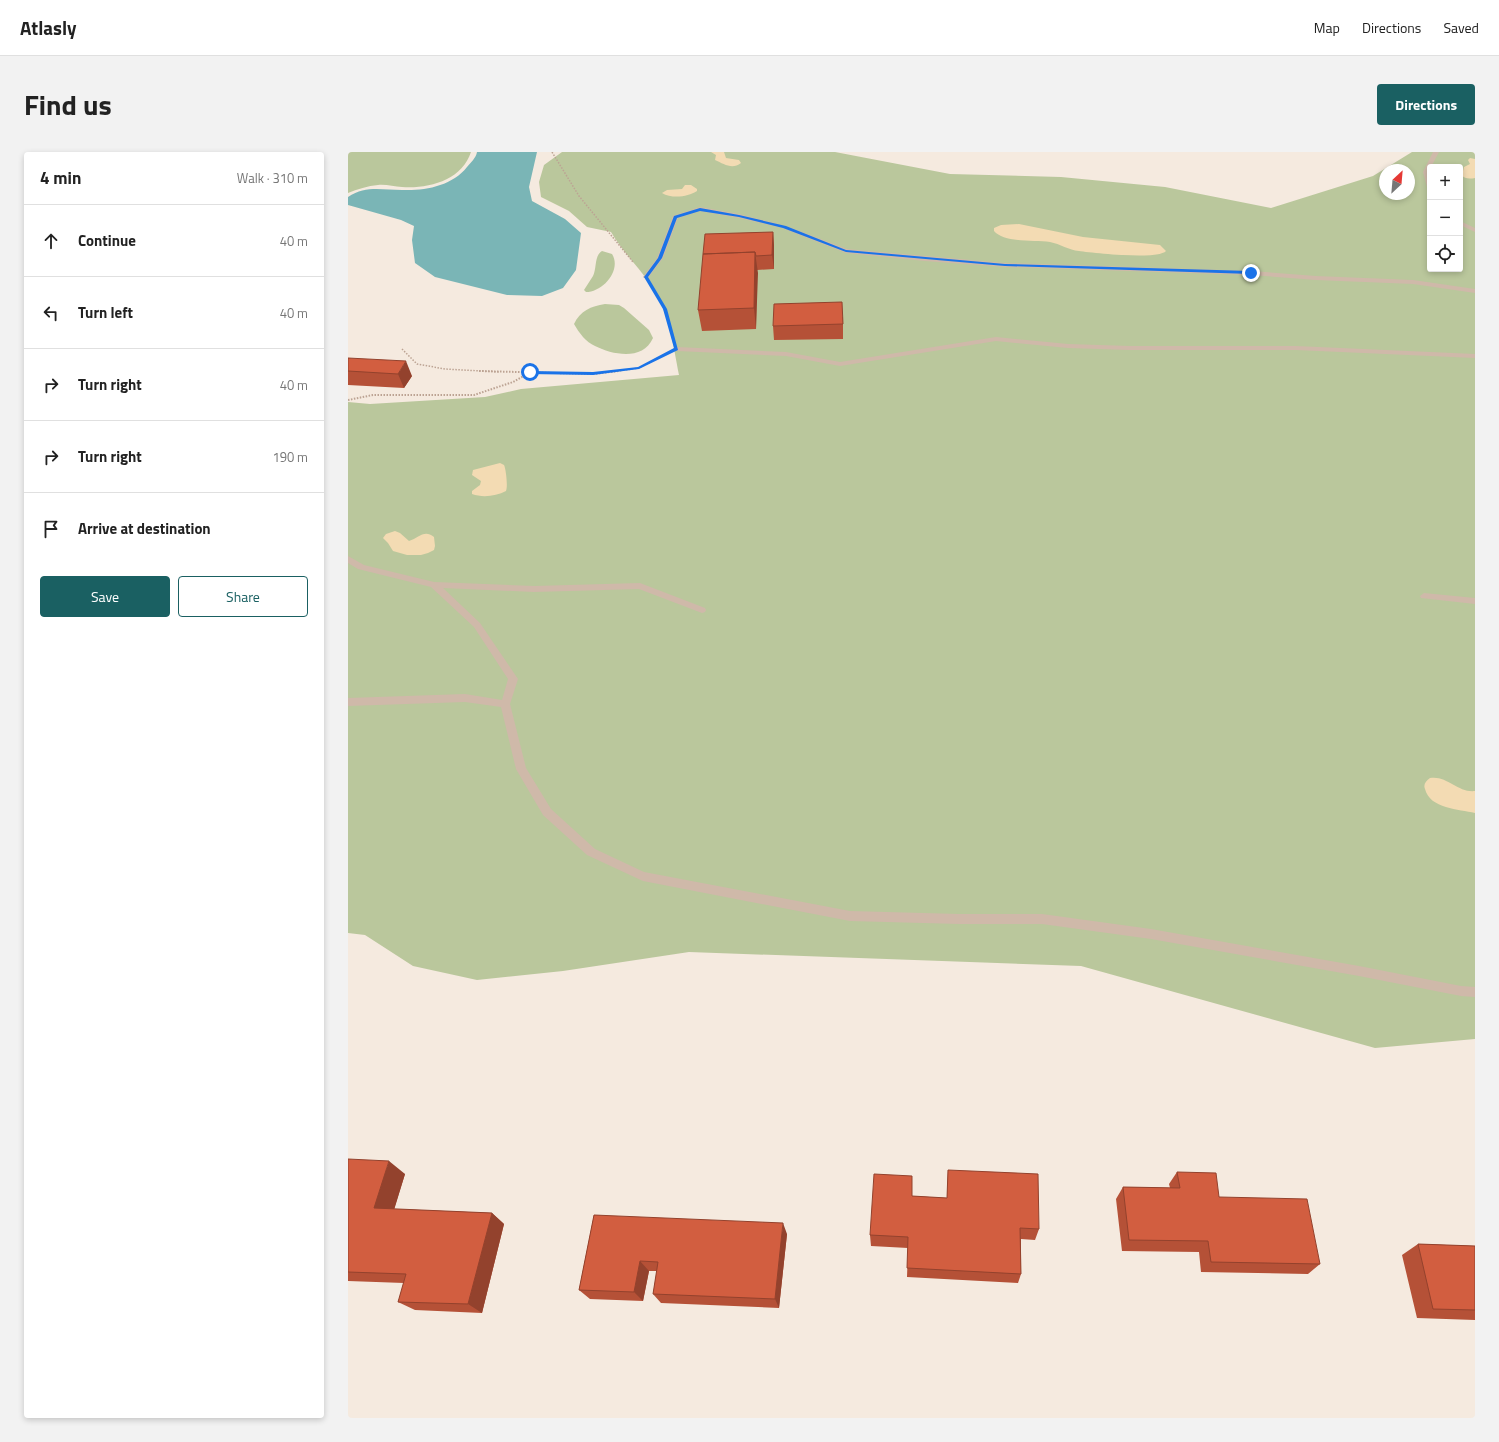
<!DOCTYPE html>
<html lang="en">
<head>
<meta charset="utf-8">
<style>
  body { margin:0; font-family:"Titillium Web",sans-serif; background:#f2f2f2; color:#222 }
  .controls { position:absolute; right:12px; top:12px; display:grid; overflow:hidden; border-radius:4px; box-shadow:0 2px 6px #0003 }
  .controls button { width:36px; height:36px; display:grid; place-items:center; padding:0; border:0; border-bottom:1px solid #e0e0e0; background:#fff; color:#222; font:20px sans-serif }
  .compass { position:absolute; left:1031px; top:12px; width:36px; height:36px; border-radius:50%; background:#fff; box-shadow:0 2px 6px #0003; rotate:26deg }
  .stop { position:absolute; width:12px; height:12px; margin:-9px; border:3px solid #1a73e8; border-radius:50%; background:#fff }
  .stop.end { background:#1a73e8; border-color:#fff; box-shadow:0 1px 4px #0008 }
  .list { margin:0; padding:0; list-style:none }
  h2 { display:flex; justify-content:space-between; align-items:center; height:52px; margin:0; padding:0 16px; font-size:17px }
  h2 small { font-size:13px; font-weight:400; color:#767676 }
  .list li { display:grid; grid-template-columns:26px 1fr auto; gap:12px; align-items:center; box-sizing:border-box; height:72px; padding:0 16px; border-top:1px solid #e0e0e0 }
  .list b { display:block; font-size:15px; white-space:nowrap }
  .list em { font-size:13px; font-style:normal; color:#767676 }
  .actions { display:flex; gap:8px; padding:12px 16px }
  .actions a { flex:1; padding:9px 0; border:1px solid #1a6062; border-radius:4px; text-align:center; font-size:14px; color:#1a6062 }
  .actions .main { background:#1a6062; color:#fff }
  .icon { flex:none; width:22px; height:22px; fill:none; stroke:currentColor; stroke-width:2; stroke-linecap:round; stroke-linejoin:round }
  .map { position:relative; flex:none; width:1127px; height:1266px; overflow:hidden; border-radius:4px }
  header { display:flex; align-items:center; gap:24px; box-sizing:border-box; height:56px; padding:0 20px; background:#fff; border-bottom:1px solid #e0e0e0 }
  header strong { font-size:19px }
  nav { display:flex; gap:22px; margin-inline-start:auto; font-size:14px }
  .intro { display:flex; align-items:center; justify-content:space-between; box-sizing:border-box; height:96px; padding:0 24px }
  h1 { margin:0; font-size:28px }
  .button { padding:10px 18px; border-radius:4px; background:#1a6062; color:#fff; font-size:14px; font-weight:700 }
  main { display:flex; gap:24px; padding:0 24px }
  aside { flex:1; background:#fff; border-radius:4px; box-shadow:0 2px 6px #0003 }
  .map>svg:first-child { display:block }
  .green { fill:#bac79c; fill-rule:evenodd }
  .sand { fill:#f3dbb3 }
  .water { fill:#7ab5b6 }
  .lines { fill:none; stroke-linecap:round; stroke-linejoin:round }
  .path-far1 { stroke:#bca393; stroke-width:1.5; stroke-dasharray:1.5 1.5; stroke-linecap:butt }
  .path { stroke:#bca393; stroke-width:2; stroke-dasharray:1.5 1.5; stroke-linecap:butt }
  .service { fill:#cfb9a9; fill-rule:evenodd }
  .wall { fill:#b55137 }
  .shaded-wall { fill:#93422d }
  .building { fill:#d25e40; stroke:#93422d }
  .route { fill:#1a73e8 }
</style>
</head>
<body>
<header>
<strong>Atlasly</strong>
<nav><a>Map</a><a>Directions</a><a>Saved</a></nav>
</header>
<div class="intro"><h1>Find us</h1><a class="button">Directions</a></div>
<main>
<aside>
<h2>4 min<small>Walk · 310 m</small></h2>
<ul class="list">
<li><svg class="icon" aria-label="ahead" viewBox="0 0 24 24"><path d="M12 20V5M6 11l6-6 6 6"/></svg><div><b>Continue</b></div><em>40 m</em></li>
<li><svg class="icon" aria-label="left" viewBox="0 0 24 24"><path d="M17 20v-9H6M10 6l-5 5 5 5"/></svg><div><b>Turn left</b></div><em>40 m</em></li>
<li><svg class="icon" aria-label="right" viewBox="0 0 24 24"><path d="M7 20v-9h11M14 6l5 5-5 5"/></svg><div><b>Turn right</b></div><em>40 m</em></li>
<li><svg class="icon" aria-label="right" viewBox="0 0 24 24"><path d="M7 20v-9h11M14 6l5 5-5 5"/></svg><div><b>Turn right</b></div><em>190 m</em></li>
<li><svg class="icon" aria-label="arrive" viewBox="0 0 24 24"><path d="M6 21V4h12l-3 4 3 4H6"/></svg><div><b>Arrive at destination</b></div></li>
</ul>
<div class="actions"><a class="main">Save</a><a>Share</a></div>
</aside>
<div class="map">
<svg width="1127" height="1266" viewBox="0 0 1127 1266">
  <rect width="100%" height="100%" fill="#f5eadf"/>
  <path class="green" d="M 0,0 L 123,0 C 114,28 81,37 54,35 C 46,35 38,32 30,33 C 20,34 9,37 0,41 Z
    M 214,0 L 487,0 L 602,22 L 713,25 L 817,35 L 923,56 L 1025,24 L 1064,0 L 1127,0 L 1127,887 L 1027,896 L 733,814 L 341,800 L 215,819 L 129,828 L 65,814 L 17,783 L 0,781 L 0,250 L 22,252 L 137,245 L 173,237 L 331,223 C 325,192 321,159 302,132 C 290,114 274,99 263,80 L 239,75 L 221,59 L 193,45 L 191,30 L 196,13 ZM 1082,15 L 1112,15 L 1112,117 L 1082,117 ZM 1037,18 L 1061,18 L 1061,42 L 1037,42 Z
    M 254,99 L 264,102 C 274,118 255,140 238,140 L 236,138 C 239,133 242,129 245,124 C 249,116 246,104 254,99 Z
    M 257,152 L 271,153 L 276,156 L 301,178 L 305,186 C 295,209 265,203 247,194 C 238,190 231,181 226,172 C 232,159 243,154 257,152 Z"/>
  <path class="sand" d="M 363,0 L 376,0 L 378,6 L 391,8 L 393,11 C 384,18 376,12 367,8 L 368,3 Z
    M 1122,6 L 1127,7 L 1127,26 C 1122,27 1116,27 1114,23 L 1116,15 L 1122,12 L 1120,8 Z
    M 337,33 L 343,33 L 349,37 L 349,39 C 340,45 324,47 314,41 L 319,38 L 334,37 Z
    M 671,72 L 735,85 L 812,93 L 818,99 C 810,108 745,101 731,99 C 721,98 712,92 702,90 C 687,88 656,91 646,79 L 646,76 L 653,73 Z
    M 152,311 L 156,313 C 158,317 160,335 158,339 C 148,344 135,346 124,342 L 124,339 L 132,333 L 133,329 L 124,323 L 125,318 Z
    M 47,379 L 52,381 L 61,389 C 71,386 76,377 86,385 L 87,394 L 86,398 L 80,401 L 73,403 L 59,403 L 45,399 L 40,391 L 35,386 L 38,382 Z
    M 1082,626 C 1099,623 1110,641 1127,639 L 1127,661 C 1111,657 1082,657 1077,637 C 1075,632 1078,629 1082,626 Z"/>
  <path class="water" d="M 129,0 L 189,0 L 181,35 L 184,49 L 217,67 L 233,81 L 228,118 L 215,136 L 194,144 L 159,143 L 87,125 L 67,111 L 64,88 L 66,74 L 53,68 L 0,53 L 0,45 C 18,33 34,38 54,38 C 77,39 104,34 119,15 C 123,10 128,6 129,0 Z"/>
  <g class="lines">
    <path class="path-far1" d="M 204,0 L 231,44 L 285,110
      M 307,140 L 317,157 L 323,179
      M 54,197 L 69,212 L 97,217 L 152,220
      M 263,220 L 291,216 L 310,206"/>
    <path class="path" d="M 131,219 L 245,222 L 271,219
      M 0,248 L 25,243 L 126,243 L 165,230 L 181,221"/>
    <path class="service" d="M 1085,0 L 1091,0 L 1083,15 L 1082,15 L 1082,37 L 1079,35 L 1075,20 Z
      M 352,55 L 391,62 L 438,74 L 499,97 L 657,111 L 903,119 L 968,124 L 1065,128 L 1127,137 L 1127,141 L 1065,132 L 968,128 L 903,123 L 657,115 L 577,109 L 498,101 L 434,76 L 391,66 L 352,59 L 330,66 L 315,106 L 300,126 L 296,126 L 295,125 L 309,106 L 325,64 Z
      M 1112,69 L 1127,76 L 1127,80 L 1112,73 Z
      M 648,185 L 720,192 L 782,194 L 948,194 L 1127,202 L 1127,206 L 948,198 L 782,198 L 720,196 L 648,189 L 492,214 L 438,204 L 329,199 L 325,197 L 329,195 L 438,200 L 492,210 Z
      M 0,404 L 16,413 L 86,430 L 186,434 L 292,431 L 357,456 L 358,458 L 357,460 L 354,461 L 291,437 L 186,440 L 95,436 L 132,471 L 170,527 L 162,552 L 178,616 L 203,657 L 247,697 L 296,720 L 502,759 L 611,762 L 694,762 L 803,777 L 1011,814 L 1113,834 L 1127,835 L 1127,845 L 1113,844 L 1011,824 L 803,787 L 694,772 L 611,772 L 502,769 L 295,729 L 239,703 L 195,663 L 168,617 L 153,555 L 117,550 L 0,554 L 0,546 L 117,542 L 154,548 L 160,527 L 126,475 L 83,435 L 10,417 L 0,411 Z
      M 1076,441 L 1127,446 L 1127,452 L 1073,446 L 1072,444 Z"/>
  </g>
  <path class="wall" d="M 425,80 L 426,94 L 426,117 L 409,118 L 408,177 L 354,179 L 350,158 Z
    M 495,165 L 495,187 L 426,188 L 425,174 Z
    M 0,206 L 64,224 L 56,236 L 0,233 Z
    M 0,1007 L 57,1022 L 46,1057 L 144,1061 L 156,1072 L 134,1161 L 67,1158 L 50,1150 L 56,1131 L 0,1129 Z
    M 600,1018 L 691,1077 L 687,1088 L 673,1087 L 673,1122 L 670,1131 L 559,1125 L 560,1096 L 523,1094 L 522,1083 L 564,1044 L 599,1046 Z
    M 829,1020 L 972,1112 L 960,1122 L 853,1120 L 851,1100 L 774,1099 L 768,1047 L 775,1035 L 822,1036 L 821,1032 Z
    M 246,1063 L 439,1082 L 431,1156 L 313,1151 L 305,1142 L 309,1119 L 301,1119 L 295,1149 L 242,1147 L 231,1138 Z
    M 1070,1092 L 1127,1094 L 1127,1168 L 1069,1166 L 1054,1103 Z"/>
  <path class="shaded-wall" d="M 425,80 L 426,94 L 426,117 L 424,103 Z
    M 407,100 L 410,121 L 408,177 L 406,156 Z
    M 58,209 L 64,224 L 56,236 L 50,222 Z
    M 41,1009 L 57,1022 L 43,1068 L 26,1056 Z
    M 144,1061 L 156,1072 L 134,1161 L 120,1152 Z
    M 435,1071 L 439,1082 L 431,1156 L 427,1147 Z
    M 292,1109 L 301,1119 L 295,1149 L 286,1140 Z"/>
  <path class="building" d="M 425,80 L 424,103 L 408,104 L 407,100 L 355,102 L 357,82 Z
    M 407,100 L 406,156 L 350,158 L 355,102 Z
    M 494,150 L 495,172 L 425,174 L 426,152 Z
    M 0,206 L 58,209 L 50,222 L 0,219 Z
    M 0,1007 L 41,1009 L 26,1056 L 144,1061 L 120,1152 L 50,1150 L 58,1122 L 0,1120 Z
    M 600,1018 L 690,1022 L 691,1077 L 672,1076 L 673,1122 L 559,1116 L 560,1085 L 522,1083 L 526,1022 L 564,1024 L 564,1044 L 599,1046 Z
    M 829,1020 L 868,1021 L 871,1045 L 959,1047 L 972,1112 L 863,1110 L 860,1089 L 781,1088 L 775,1035 L 832,1036 Z
    M 246,1063 L 435,1071 L 427,1147 L 305,1142 L 310,1110 L 292,1109 L 286,1140 L 231,1138 Z
    M 1070,1092 L 1127,1094 L 1127,1158 L 1085,1157 Z"/>
  <path class="route" d="M 352,56 L 391,63 L 438,74 L 498,98 L 657,112 L 903,119 L 905,121 L 903,122 L 657,114 L 498,100 L 435,76 L 391,65 L 352,59 L 329,66 L 314,106 L 300,125 L 319,157 L 330,198 L 291,217 L 245,223 L 180,222 L 182,219 L 245,220 L 290,215 L 326,196 L 315,157 L 296,125 L 310,106 L 326,64 Z"/>
</svg>
<div class="controls">
<button>+</button>
<button>−</button>
<button><svg class="icon" aria-label="locate" viewBox="0 0 24 24"><circle cx="12" cy="12" r="6"/><path d="M12 2v4M12 18v4M2 12h4M18 12h4"/></svg></button>
</div>
<svg class="compass" viewBox="-18 -18 36 36"><path d="M0-13l5 13h-10z" fill="#e53935"/><path d="M0 13l5-13h-10z" fill="#767676"/></svg>
<div class="stop" style="left:182px;top:220px"></div>
<div class="stop end" style="left:903px;top:121px"></div>
</div>
</main>
</body>
</html>
